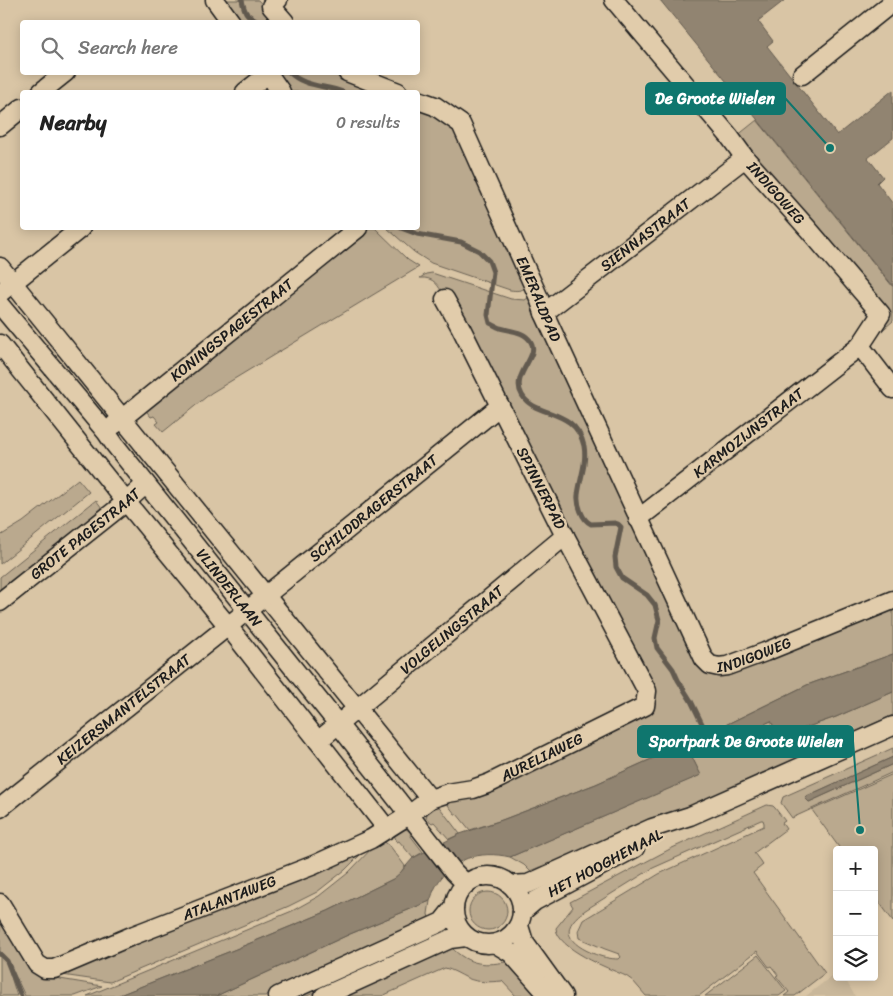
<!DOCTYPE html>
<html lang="en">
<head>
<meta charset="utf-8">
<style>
  body { margin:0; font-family:Sriracha,sans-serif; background:#f2f2f2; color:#222 }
  .controls { position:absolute; right:15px; bottom:15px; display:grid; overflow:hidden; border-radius:5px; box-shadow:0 2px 12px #0003 }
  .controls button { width:45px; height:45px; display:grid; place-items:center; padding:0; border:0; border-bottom:1px solid #e0e0e0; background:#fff; color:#222; font:25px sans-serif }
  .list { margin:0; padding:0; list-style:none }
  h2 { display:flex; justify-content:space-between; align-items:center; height:65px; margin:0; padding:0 20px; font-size:21px }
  h2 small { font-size:16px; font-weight:400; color:#767676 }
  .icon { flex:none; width:28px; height:28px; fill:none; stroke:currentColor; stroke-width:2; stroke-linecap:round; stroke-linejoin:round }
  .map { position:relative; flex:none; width:893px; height:996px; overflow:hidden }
  .search { position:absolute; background:#fff; box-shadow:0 2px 12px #0003; left:20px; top:20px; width:400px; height:55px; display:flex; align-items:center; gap:12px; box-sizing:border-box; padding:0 18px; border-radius:5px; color:#767676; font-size:19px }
  .panel { position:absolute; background:#fff; box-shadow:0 2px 12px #0003; left:20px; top:90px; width:400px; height:140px; border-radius:5px }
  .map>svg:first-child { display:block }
  .built { fill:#c9b79a }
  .green { fill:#baa98e; stroke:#6b6255; fill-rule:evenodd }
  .water { fill:#918471; stroke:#625a4f }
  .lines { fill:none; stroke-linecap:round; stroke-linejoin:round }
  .stream { stroke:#625a4f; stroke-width:5 }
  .minor-casing { stroke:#1c1c1c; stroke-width:21 }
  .minor { stroke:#e1ccab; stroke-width:18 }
  .labels { text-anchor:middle; stroke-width:5; stroke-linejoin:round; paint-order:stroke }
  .street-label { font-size:15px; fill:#1c1c1c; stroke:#e1ccab }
  .leader { fill:none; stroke:#0f766e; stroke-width:2 }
  .callout-dot { fill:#0f766e; stroke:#e1ccab; stroke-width:2 }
  .callout { fill:#0f766e; stroke:#0f766e; stroke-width:2 }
  .callout-label { font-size:16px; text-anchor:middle; font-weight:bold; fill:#fff }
</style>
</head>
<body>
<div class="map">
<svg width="893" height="996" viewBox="0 0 893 996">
  <rect width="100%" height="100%" fill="#d9c5a5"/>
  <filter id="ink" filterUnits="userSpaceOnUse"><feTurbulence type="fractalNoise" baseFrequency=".02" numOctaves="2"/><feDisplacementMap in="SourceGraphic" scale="10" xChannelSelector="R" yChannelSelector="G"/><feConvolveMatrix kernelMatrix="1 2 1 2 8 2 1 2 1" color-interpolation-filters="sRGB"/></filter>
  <g filter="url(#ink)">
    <path class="built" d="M 837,972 L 837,977 L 844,977 L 855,996 L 806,996 Z"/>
    <path class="green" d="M 221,0 L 258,0 L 277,22 L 237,22 Z
      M 272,73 L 333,73 L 380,92 L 286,92 Z
      M 418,108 L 440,118 L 451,124 L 458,136 L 527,287 C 521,291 517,291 510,290 L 431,263 L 414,252 L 387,228 L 418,228 Z
      M 757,120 L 893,287 L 893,321 L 878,334 L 883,322 L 737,136 Z
      M 367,228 L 375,228 L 408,260 L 419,267 L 211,393 L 163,432 L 156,424 L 159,422 L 154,416 L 151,417 L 143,407 Z
      M 432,273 L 511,299 L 525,300 L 531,296 L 699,667 L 706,670 L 893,604 L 893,654 L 807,685 L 707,734 L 596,784 L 502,820 L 470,830 L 457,814 L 455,814 L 448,805 L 457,797 L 648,705 L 444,296 C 438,285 434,277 420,278 L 426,274 Z
      M 78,479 L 89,492 L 0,564 L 0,536 L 23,522 Z
      M 96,500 L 102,508 L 0,592 L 0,577 Z
      M 893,692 L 893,715 L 552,868 L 549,863 L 530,871 L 524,865 L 510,857 L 700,775 L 692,757 L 771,721 L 779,737 L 836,717 Z
      M 893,748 L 893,757 L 807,796 L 809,802 L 893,764 L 893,772 L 792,818 L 781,803 L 783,797 Z
      M 893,774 L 893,921 L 874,895 L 874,850 L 841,850 L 812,810 Z
      M 437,804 L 460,834 L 449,839 L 434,822 L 432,823 L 426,818 L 428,809 Z
      M 767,805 L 773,806 L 775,808 L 785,821 L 782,823 L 786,829 L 754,853 L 763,865 L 753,873 L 825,973 L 795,996 L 784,996 L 789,992 L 776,976 L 778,975 L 771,966 L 769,967 L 757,951 L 699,996 L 646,996 L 633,981 L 626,976 C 608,968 557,949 556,928 L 573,907 L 570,902 L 670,849 ZM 761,820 L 763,820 L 764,823 L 764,826 L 659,874 L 583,920 L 578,931 L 579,938 L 605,949 L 619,954 L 621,957 L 619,959 C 610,959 601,957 592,953 C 564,941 561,926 587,909 L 653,868 Z
      M 402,829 C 407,829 408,830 411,833 L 410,835 L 423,852 L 413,858 L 399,841 L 397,842 L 394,835 L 395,833 Z
      M 382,840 L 390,846 L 405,866 L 400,874 L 393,879 L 328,911 L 236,949 L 117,996 L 87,996 L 292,911 L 319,896 L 348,873 L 378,842 Z
      M 368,847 L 345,870 L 317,892 L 289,906 L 110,982 L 62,975 L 135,940 Z
      M469 911a19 19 0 1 1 38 0a19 19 0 1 1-38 0Z
      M 430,901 L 428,914 L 430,922 L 265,996 L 216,996 L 350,934 Z
      M 0,914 L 39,973 L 60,979 L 102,986 L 75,996 L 25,996 L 8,960 L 0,953 Z
      M 435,931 L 438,937 L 307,996 L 289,996 Z
      M 451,947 C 469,966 486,966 511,961 L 540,996 L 516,996 L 502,981 C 490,982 478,983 467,978 C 459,974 453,970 445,968 L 382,996 L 339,996 Z
      M 758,955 L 786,991 L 779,996 L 705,996 Z
      M 0,956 L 6,961 L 17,996 L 0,996 Z"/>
    <path class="water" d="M 660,0 L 785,0 L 758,21 L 773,41 L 767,46 L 837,135 L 893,90 L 893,138 L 868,158 L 883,177 L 877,183 L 893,204 L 893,286 Z
      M 893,654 L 893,692 L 836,717 L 779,737 L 771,721 L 692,757 L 701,775 L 510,857 C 480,850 451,858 436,886 C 433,891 432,896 430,901 L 350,934 L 216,996 L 117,996 L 236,949 L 328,911 L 393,879 L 400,873 L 413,858 L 460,834 L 502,820 L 596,784 L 707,734 L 807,685 Z
      M 893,757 L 893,764 L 809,802 L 805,798 L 807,796 Z"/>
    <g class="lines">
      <path class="stream" d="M 242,0 C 245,15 247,15 260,22
        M 289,72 C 304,87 324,85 343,92
        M 401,228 L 417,234 L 461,242 L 479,251 L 489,261 L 493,272 L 488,315 L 490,323 C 494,325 497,327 500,328 C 510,331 525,331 531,342 C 540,357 510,375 522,395 C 535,418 575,407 584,446 C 587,463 580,478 578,495 C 577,504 582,520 591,524 L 615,523 L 618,524 L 621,527 L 615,557 L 616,567 L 622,578 L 647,595 L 655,605 L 659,620 L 655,638 L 657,648 L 673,669 L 678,680 L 691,701 L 707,734
        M 0,954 L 7,961 L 21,996"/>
      <defs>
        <g id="minor">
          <path d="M 215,0 L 231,22"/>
          <path d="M 278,0 L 271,6 L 285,22"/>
          <path id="s1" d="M 614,0 L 729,136 L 745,158 L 809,230 L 881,314 L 860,346 L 893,389"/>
          <path d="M 267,72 L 281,92"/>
          <path d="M 347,72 L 398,92"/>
          <path d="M 802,75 L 893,2"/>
          <path d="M 41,92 L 66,72"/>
          <path d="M 245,92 L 268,74"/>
          <path id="s2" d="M 418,100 L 435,106 L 461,124 L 539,298 L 544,313 L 704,659 L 710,665 L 719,667 L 727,666 L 765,652 L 893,600"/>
          <path d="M 0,126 L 22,108"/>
          <path d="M 0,267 L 430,799"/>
          <path d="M 0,293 L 81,228"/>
          <path id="s3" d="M 0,305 L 106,432 L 115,445 L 338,724 L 454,872 L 466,884"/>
          <path id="s4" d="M 544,313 L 745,158"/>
          <path d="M 0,344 L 110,482 L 228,626 L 387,829"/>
          <path id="s5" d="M 114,425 L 358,228"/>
          <path id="s6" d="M 638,519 L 860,346"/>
          <path id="s7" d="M 0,602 L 126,502 L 146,484"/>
          <path id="s8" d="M 318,741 L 565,536"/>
          <path id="s9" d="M 0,808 L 228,626 L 500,406"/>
          <circle cx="488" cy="910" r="34"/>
          <path d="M 511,885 L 528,884 L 652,828 L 690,816 L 893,726"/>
          <path id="s10" d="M 0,903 L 37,964 L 45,969 L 54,969 L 134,935 L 314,865 L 371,839 L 409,815 L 430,799 L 448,793 L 473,789 L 490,783 L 645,706 L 647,691 L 565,536 L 461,328 L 445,299"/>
          <path d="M 522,912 L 535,901 L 635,848"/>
          <path d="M 519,926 L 524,942 L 563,996"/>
          <path d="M 496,944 L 511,953 L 549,996"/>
          <path d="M 278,996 L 442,922 L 454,907"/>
          <path d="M 324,996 L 450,939 L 466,937"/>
        </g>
      </defs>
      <use href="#minor" class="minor-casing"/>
      <use href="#minor" class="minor"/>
    </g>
  </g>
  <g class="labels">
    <g class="street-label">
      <text dy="5" stroke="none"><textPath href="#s1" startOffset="252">INDIGOWEG</textPath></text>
      <text dy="5" stroke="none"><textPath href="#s4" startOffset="128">SIENNASTRAAT</textPath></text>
      <text dy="5" stroke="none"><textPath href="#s2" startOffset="241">EMERALDPAD</textPath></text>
      <text dy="5" stroke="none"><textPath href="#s5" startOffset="151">KONINGSPAGESTRAAT</textPath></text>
      <text dy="5" stroke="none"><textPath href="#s6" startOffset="140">KARMOZIJNSTRAAT</textPath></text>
      <text transform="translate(541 488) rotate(63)" y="5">SPINNERPAD</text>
      <text dy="5" stroke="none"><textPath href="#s9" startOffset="479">SCHILDDRAGERSTRAAT</textPath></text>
      <text dy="5" stroke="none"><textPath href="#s7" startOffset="109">GROTE PAGESTRAAT</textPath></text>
      <text dy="5" stroke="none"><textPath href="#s3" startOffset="364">VLINDERLAAN</textPath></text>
      <text dy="5" stroke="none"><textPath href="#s8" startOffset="174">VOLGELINGSTRAAT</textPath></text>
      <text dy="5" stroke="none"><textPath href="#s2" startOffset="692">INDIGOWEG</textPath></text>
      <text dy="5" stroke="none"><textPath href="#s9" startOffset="158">KEIZERSMANTELSTRAAT</textPath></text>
      <text dy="5" stroke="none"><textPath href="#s10" startOffset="624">AURELIAWEG</textPath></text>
      <text transform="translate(605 863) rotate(-28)" y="5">HET HOOGHEMAAL</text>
      <text dy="5" stroke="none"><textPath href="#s10" startOffset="279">ATALANTAWEG</textPath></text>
    </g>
  </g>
  <path class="leader" d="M830 148L785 98M860 830L853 741"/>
  <g class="callout-dot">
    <circle cx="830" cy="148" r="5"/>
    <circle cx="860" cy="830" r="5"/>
  </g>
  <g class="callout">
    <rect x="646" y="83" width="139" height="31" rx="5"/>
    <rect x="638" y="726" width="215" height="31" rx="5"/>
  </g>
  <g class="callout-label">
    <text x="715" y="104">De Groote Wielen</text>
    <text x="746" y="747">Sportpark De Groote Wielen</text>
  </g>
</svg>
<div class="controls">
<button>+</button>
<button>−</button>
<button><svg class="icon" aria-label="layers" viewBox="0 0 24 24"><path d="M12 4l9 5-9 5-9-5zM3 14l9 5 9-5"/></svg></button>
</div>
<div class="search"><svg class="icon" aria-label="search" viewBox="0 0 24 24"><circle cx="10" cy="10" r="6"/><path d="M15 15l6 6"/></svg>Search here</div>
<section class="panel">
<h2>Nearby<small>0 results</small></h2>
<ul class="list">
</ul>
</section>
</div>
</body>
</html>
